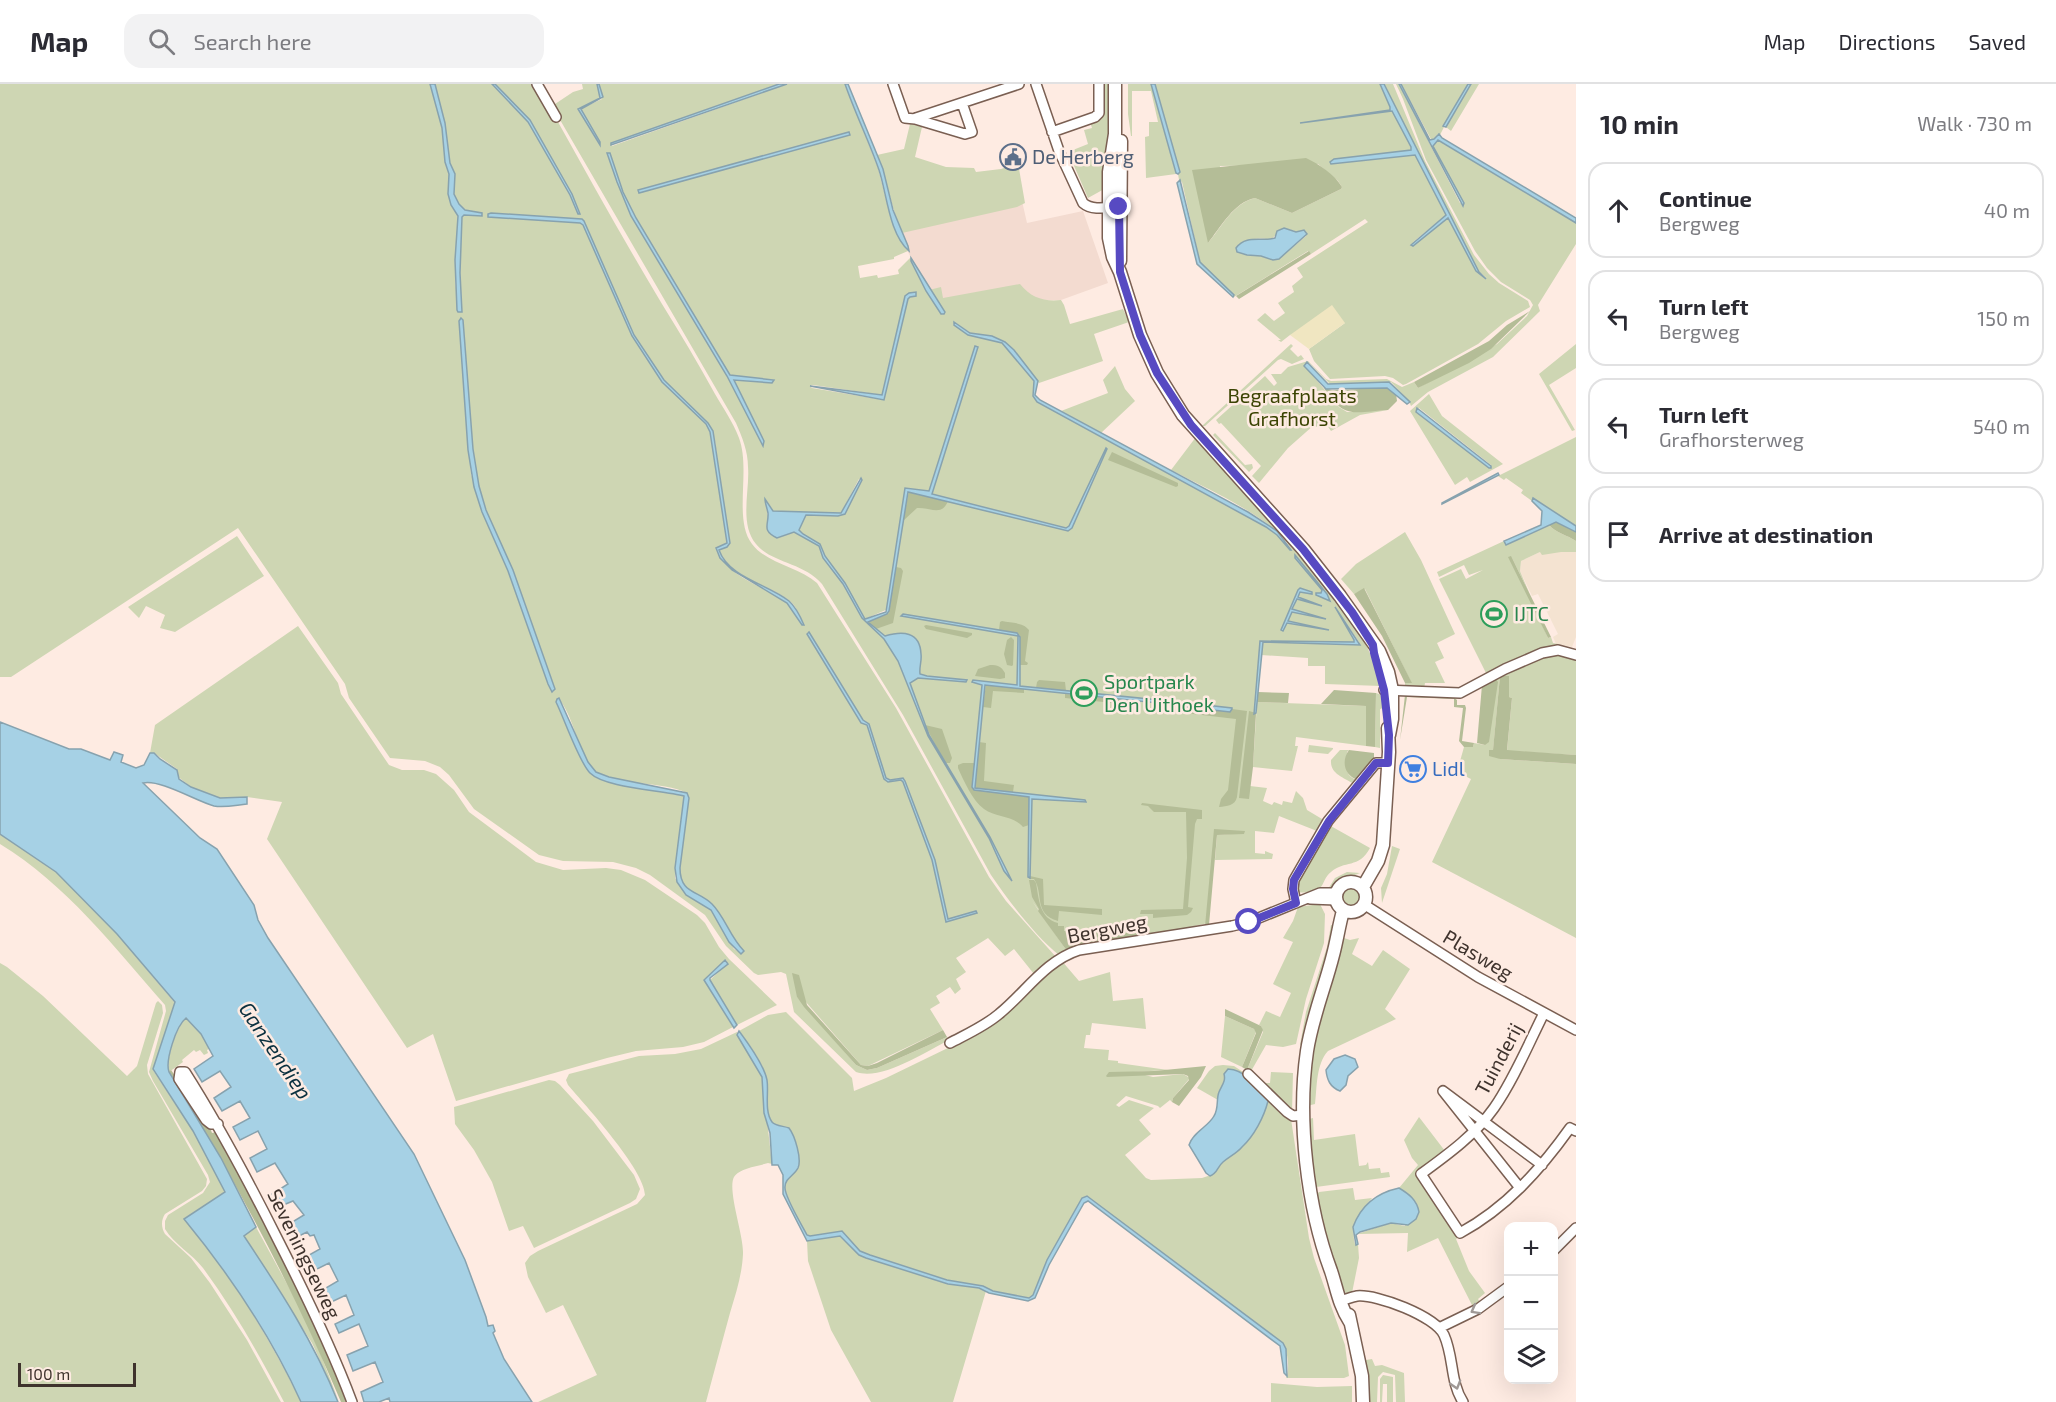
<!DOCTYPE html>
<html lang="en">
<head>
<meta charset="utf-8">
<style>
  body { margin:0; font-family:"Exo 2",sans-serif; background:#f2f2f3; color:#2b2b33 }
  .controls { position:absolute; right:18px; bottom:18px; display:grid; overflow:hidden; border-radius:12px; box-shadow:0 6px 24px #0002 }
  .controls button { width:54px; height:54px; display:grid; place-items:center; padding:0; border:0; border-bottom:2px solid #e1e1e2; background:#fff; color:#2b2b33; font:30px sans-serif }
  .scale { position:absolute; left:18px; bottom:15px; width:118px; box-sizing:border-box; padding-left:6px; border:3px solid #3f332d; border-top:0; font-size:16px; line-height:21px; white-space:nowrap; color:#3f332d; -webkit-text-stroke:4px #feebe2; paint-order:stroke }
  .stop { position:absolute; width:18px; height:18px; margin:-14px; border:4px solid #574ac2; border-radius:50%; background:#fff }
  .stop.end { background:#574ac2; border-color:#fff; box-shadow:0 2px 6px #0008 }
  .list { margin:0; padding:0; list-style:none }
  h2 { display:flex; justify-content:space-between; align-items:center; height:78px; margin:0; padding:0 24px; font-size:26px }
  h2 small { font-size:20px; font-weight:400; color:#7c7c81 }
  .list li { display:grid; grid-template-columns:39px 1fr auto; gap:18px; align-items:center; box-sizing:border-box; height:96px; margin:0 12px 12px; padding:0 12px; border:2px solid #e1e1e2; border-radius:18px }
  .list b { display:block; font-size:22px; white-space:nowrap }
  .list p { margin:0; font-size:20px; white-space:nowrap; color:#7c7c81 }
  .list em { font-size:20px; font-style:normal; color:#7c7c81 }
  .icon { flex:none; width:33px; height:33px; fill:none; stroke:currentColor; stroke-width:2; stroke-linecap:round; stroke-linejoin:round }
  .map { position:relative; flex:none; width:1576px; height:1318px; overflow:hidden }
  header { display:flex; align-items:center; gap:36px; box-sizing:border-box; height:84px; padding:0 30px; background:#fff; border-bottom:2px solid #e1e1e2 }
  header strong { font-size:28px }
  nav { display:flex; gap:33px; margin-inline-start:auto; font-size:21px }
  .search { width:420px; height:54px; background:#f2f2f3; display:flex; align-items:center; gap:15px; box-sizing:border-box; padding:0 21px; border-radius:18px; color:#7c7c81; font-size:22px }
  main { display:flex }
  aside { flex:1; background:#fff }
  .map>svg:first-child { display:block }
  .built { fill:#f3dbd0 }
  .education { fill:#f4e3d1 }
  .green { fill:#ced6b3; fill-rule:evenodd }
  .forest { fill:#b4bd97 }
  .sand { fill:#f0e6c1 }
  .water { fill:#a6d1e5; stroke:#87a2ae; stroke-width:1.5 }
  .lines { fill:none; stroke-linecap:round; stroke-linejoin:round }
  .minor-casing { stroke:#7a5f52; stroke-width:12 }
  .major-casing { stroke:#7a5f52; stroke-width:15 }
  .minor { stroke:#fff; stroke-width:9 }
  .major { stroke:#fff; stroke-width:12 }
  .oneway { stroke:#9f9996 }
  .route { stroke:#574ac2; stroke-width:8 }
  .labels { text-anchor:middle; stroke-width:5; stroke-linejoin:round; paint-order:stroke }
  .service-label { font-size:20px; fill:#4e5e75; stroke:#feebe2; text-anchor:start }
  .park-label { font-size:20px; fill:#3b4403; stroke:#feebe2 }
  .leisure-label { font-size:20px; fill:#27864d; stroke:#feebe2; text-anchor:start }
  .shop-label { font-size:20px; fill:#366cbe; stroke:#feebe2; text-anchor:start }
  .street-label { font-size:20px; fill:#3f332d; stroke:#feebe2 }
  .water-label { font-size:21px; font-style:italic; fill:#0b3140; stroke:#feebe2 }
</style>
</head>
<body>
<header>
<strong>Map</strong>
<div class="search"><svg class="icon" aria-label="search" viewBox="0 0 24 24"><circle cx="10" cy="10" r="6"/><path d="M15 15l6 6"/></svg>Search here</div>
<nav><a>Map</a><a>Directions</a><a>Saved</a></nav>
</header>
<main>
<div class="map">
<svg width="1576" height="1318" viewBox="0 0 1576 1318">
  <rect width="100%" height="100%" fill="#feebe2"/>
  <path class="built" d="M 1022,117 L 1027,139 L 1083,127 L 1108,199 L 1061,216 L 936,219 L 921,194 L 898,148 Z"/>
  <path class="education" d="M 1568,467 L 1576,468 L 1576,553 L 1572,563 L 1556,560 L 1553,553 L 1558,550 L 1538,510 L 1532,512 L 1520,487 L 1521,477 L 1540,468 Z"/>
  <path class="green" d="M 0,0 L 430,0 L 442,44 L 445,78 L 449,90 L 448,110 L 458,132 L 455,196 L 459,228 L 462,226 L 460,189 L 462,133 L 464,131 L 481,132 L 482,129 L 465,126 L 459,120 L 454,110 L 445,39 L 435,0 L 492,0 L 528,38 L 570,111 L 578,130 L 580,129 L 572,110 L 530,36 L 495,0 L 531,0 L 549,24 L 552,37 L 555,39 L 558,38 C 592,99 626,160 662,220 C 680,249 698,279 715,310 C 723,324 733,338 739,354 C 751,386 733,435 752,460 C 766,479 799,483 817,499 L 896,624 L 989,793 L 1006,817 L 1056,873 L 1034,890 L 1014,865 L 1005,872 L 988,854 L 956,874 L 966,888 L 956,895 L 961,905 L 955,910 L 950,903 L 936,912 L 940,919 L 930,925 L 943,946 L 868,982 L 861,981 L 805,917 L 797,913 L 856,981 L 867,986 L 877,984 L 947,953 L 949,956 C 925,968 882,997 856,988 L 794,928 L 786,890 L 781,888 L 758,891 L 754,889 L 726,862 L 705,831 L 650,791 L 636,784 L 613,778 L 563,777 L 539,771 L 474,725 L 449,691 L 440,683 L 425,677 L 390,674 L 349,614 L 345,600 L 238,444 L 11,593 L 0,593 ZM 491,129 L 582,135 L 583,137 L 634,251 L 664,296 L 708,339 L 715,357 L 729,461 L 719,466 C 731,495 770,500 792,519 C 797,524 800,534 804,540 C 799,533 794,523 786,518 C 762,501 728,494 716,464 L 727,459 L 710,348 L 706,340 L 662,298 L 632,252 L 583,141 L 580,139 ZM 463,235 L 473,365 L 479,402 L 486,426 L 513,486 L 555,605 L 553,608 L 548,600 L 508,487 L 490,447 L 471,390 L 459,237 ZM 808,548 L 863,637 L 870,642 L 886,694 L 890,696 L 901,694 L 905,697 L 935,776 L 948,836 L 976,827 L 977,829 L 946,838 L 932,776 L 903,698 L 901,696 L 888,698 L 884,695 L 867,641 L 861,639 L 807,550 ZM 558,614 C 575,633 576,666 593,685 C 609,702 665,697 687,709 L 689,714 L 680,784 L 681,796 L 689,807 L 708,817 L 718,828 L 733,855 L 742,865 L 741,869 L 734,865 L 711,826 L 686,811 L 675,794 L 684,712 L 600,695 C 580,684 566,639 556,618 Z
    M 582,0 L 597,0 L 601,13 L 578,25 L 600,61 L 600,58 L 580,25 L 602,15 L 599,0 L 779,0 L 611,59 L 612,62 L 787,0 L 845,0 L 878,84 L 891,135 L 908,167 L 894,173 L 894,175 L 858,182 L 860,194 L 877,191 L 878,194 L 899,190 L 898,186 L 911,173 L 911,177 L 926,207 L 943,231 L 944,228 L 929,206 L 941,203 L 943,214 L 1020,200 C 1031,214 1045,218 1061,216 L 1064,221 L 1070,240 L 1123,225 L 1129,238 L 1094,250 L 1103,277 L 1039,299 L 1014,266 L 1005,258 L 992,252 L 971,249 L 955,239 L 953,240 L 968,251 L 1002,259 L 1034,297 L 1033,312 L 1037,318 L 1110,357 L 1112,355 L 1259,436 L 1271,443 L 1291,466 C 1279,436 1201,402 1171,386 L 1196,353 C 1238,398 1280,442 1318,491 C 1345,525 1371,558 1381,602 L 1325,600 L 1325,582 L 1308,582 L 1308,574 L 1261,571 L 1263,558 L 1359,561 L 1359,558 L 1335,523 L 1357,560 L 1261,558 L 1250,702 L 1267,704 L 1263,717 L 1272,721 L 1274,718 L 1282,721 L 1283,717 L 1292,719 L 1296,707 L 1303,714 L 1307,726 L 1322,735 L 1322,737 L 1317,747 L 1279,732 L 1274,749 L 1255,747 L 1255,769 L 1265,770 L 1265,767 L 1273,770 L 1272,775 L 1215,776 L 1217,751 L 1245,749 L 1216,748 L 1208,839 L 1190,843 L 1190,846 C 1145,852 1101,850 1056,849 L 1032,817 L 1067,867 L 1059,871 C 1035,852 1008,816 991,791 L 903,631 L 822,500 C 803,478 771,479 756,460 C 739,440 750,406 748,383 C 748,367 742,353 736,339 L 552,22 L 573,8 L 583,5 ZM 849,48 L 849,51 L 639,109 L 638,106 ZM 607,69 L 609,69 L 623,108 L 636,134 L 730,291 L 774,296 L 772,299 L 734,296 L 764,357 L 763,362 L 727,292 L 631,132 L 617,98 ZM 916,208 L 916,212 L 910,213 L 908,215 L 884,316 L 812,304 L 810,302 L 813,301 L 882,311 L 905,212 L 909,209 ZM 975,262 L 978,263 L 932,410 L 1066,444 L 1069,442 L 1097,384 L 1069,444 L 1065,446 L 907,406 L 889,520 L 905,405 L 929,407 ZM 859,395 L 862,396 L 845,430 L 838,432 L 805,431 L 799,446 L 803,450 L 820,460 L 825,472 L 845,499 L 865,535 L 888,525 L 887,529 L 867,538 L 899,569 L 925,643 L 898,577 L 884,555 L 862,534 L 843,500 L 823,474 L 819,462 L 794,448 L 777,454 L 767,445 L 768,432 L 765,415 L 773,427 L 841,429 Z
    M 1102,0 L 1109,0 L 1109,7 L 1112,8 L 1106,104 L 1088,114 L 1068,68 L 1088,60 L 1084,46 L 1092,44 L 1090,38 L 1102,34 Z
    M 1128,0 L 1151,0 L 1176,90 L 1146,94 L 1145,53 L 1149,52 L 1149,38 L 1158,38 L 1151,7 L 1132,7 L 1132,52 L 1131,52 L 1128,30 Z
    M 1155,0 L 1380,0 L 1390,23 L 1390,26 L 1300,39 L 1392,26 L 1411,63 L 1411,66 L 1331,80 L 1415,71 L 1446,131 L 1412,159 L 1448,134 L 1476,187 L 1487,194 L 1479,188 L 1383,0 L 1393,0 L 1425,77 L 1474,171 L 1489,190 L 1499,199 L 1528,217 L 1530,223 L 1506,237 L 1478,260 L 1406,300 L 1403,301 L 1393,294 L 1385,292 L 1330,295 L 1314,277 L 1309,265 L 1345,239 L 1290,251 L 1281,258 L 1278,256 L 1281,256 L 1257,236 L 1265,229 L 1274,237 L 1285,229 L 1278,219 L 1294,208 L 1292,202 L 1303,193 L 1297,184 L 1368,138 L 1365,135 L 1311,170 L 1308,167 L 1234,213 L 1200,178 L 1182,98 L 1179,96 L 1178,90 L 1180,88 ZM 1318,80 L 1338,97 L 1342,103 L 1341,105 L 1292,129 L 1255,114 C 1233,119 1221,144 1208,159 L 1220,82 ZM 1284,144 L 1298,148 L 1306,152 L 1284,171 L 1273,176 L 1261,172 L 1247,171 L 1238,161 C 1248,155 1259,153 1270,156 Z
    M 1396,0 L 1399,0 L 1460,119 L 1464,119 L 1433,62 L 1438,56 L 1576,139 L 1576,160 L 1538,221 L 1540,227 L 1493,273 L 1428,308 L 1411,322 L 1409,317 L 1391,298 L 1330,300 L 1309,279 L 1305,282 L 1339,323 L 1347,328 L 1388,326 L 1360,331 L 1331,347 L 1324,337 L 1316,343 L 1314,341 L 1288,364 L 1259,399 L 1252,392 L 1261,382 L 1221,339 L 1219,340 L 1216,336 L 1265,292 L 1274,302 L 1277,299 L 1271,290 L 1281,290 L 1288,283 L 1308,277 L 1326,295 L 1331,297 L 1387,295 L 1402,303 L 1414,298 L 1418,304 L 1497,260 L 1527,232 L 1533,221 L 1530,216 L 1501,198 L 1487,184 L 1475,167 L 1426,76 L 1403,15 Z
    M 1401,0 L 1468,0 L 1443,42 L 1444,43 L 1440,51 L 1438,50 L 1432,57 Z
    M 1471,0 L 1479,0 L 1451,47 L 1446,43 Z
    M 910,40 L 922,43 L 915,73 L 946,83 L 974,84 L 976,88 L 1001,85 L 1018,79 L 1025,119 L 1017,123 L 902,149 C 891,124 888,97 877,71 L 904,65 Z
    M 1291,260 L 1293,262 L 1290,265 L 1298,273 L 1301,271 L 1304,275 L 1292,280 L 1281,275 L 1278,276 L 1205,342 L 1202,342 Z
    M 1576,260 L 1576,284 L 1549,301 L 1575,346 L 1572,347 L 1539,290 Z
    M 1115,282 L 1125,305 L 1135,317 L 1101,349 L 1061,327 L 1108,309 L 1103,296 Z
    M 1429,310 L 1442,332 L 1503,380 L 1470,398 L 1467,393 L 1455,401 L 1410,327 ZM 1419,324 L 1491,381 L 1491,383 L 1489,384 L 1416,328 L 1416,325 Z
    M 1215,349 L 1245,381 L 1252,380 L 1253,384 L 1249,388 L 1213,351 Z
    M 1576,353 L 1576,442 L 1535,415 L 1532,417 L 1521,409 L 1523,406 L 1506,394 L 1504,396 L 1498,392 Z
    M 1549,441 C 1556,449 1567,451 1576,457 L 1576,468 L 1561,468 L 1542,471 L 1540,468 L 1521,477 L 1520,487 L 1530,511 L 1511,472 L 1548,554 L 1551,553 L 1553,559 L 1558,560 L 1480,596 L 1479,593 L 1486,589 L 1439,495 L 1461,485 L 1466,495 L 1483,486 L 1469,491 L 1464,481 L 1439,493 L 1437,488 L 1504,457 L 1506,461 Z
    M 1405,448 L 1421,476 L 1455,550 L 1437,559 L 1444,574 L 1435,578 L 1445,599 L 1425,599 L 1424,605 L 1418,602 L 1405,601 L 1405,599 L 1411,598 L 1365,505 L 1354,510 L 1341,495 L 1356,480 Z
    M 237,452 L 264,492 L 175,548 L 160,544 L 165,531 L 146,522 L 139,534 L 128,523 Z
    M 298,542 L 338,599 L 341,610 L 389,681 L 402,686 L 424,686 L 436,690 L 454,706 L 469,728 L 536,778 L 563,786 L 606,784 L 621,786 L 645,796 L 697,831 L 705,839 L 719,863 L 729,875 L 777,921 L 737,941 L 710,896 L 727,880 L 727,877 L 725,876 L 704,896 L 733,943 L 704,958 L 683,963 L 636,967 L 607,974 L 456,1017 L 433,950 L 407,964 L 267,755 L 282,718 L 247,713 L 220,714 L 191,703 L 177,692 L 177,685 L 154,669 L 150,669 L 155,641 Z
    M 1558,570 L 1576,575 L 1576,671 L 1507,667 L 1512,614 L 1509,613 L 1500,592 L 1493,667 L 1500,675 L 1576,680 L 1576,854 L 1432,778 L 1471,695 L 1457,688 L 1464,663 L 1473,663 L 1474,659 L 1485,661 L 1495,594 L 1547,571 Z
    M 1376,609 L 1382,611 L 1383,624 L 1380,625 L 1380,664 L 1375,663 Z
    M 1257,618 L 1366,622 L 1366,662 L 1296,653 L 1295,662 L 1298,662 L 1292,687 L 1253,683 Z
    M 1309,661 L 1333,664 L 1333,665 L 1328,670 L 1308,668 Z
    M 1340,666 L 1349,666 L 1347,668 C 1347,681 1343,692 1358,696 L 1354,700 C 1343,693 1330,690 1331,676 Z
    M 1329,741 L 1370,764 C 1359,785 1344,776 1331,788 C 1325,792 1324,800 1320,804 C 1314,809 1303,809 1297,808 L 1299,793 Z
    M 0,750 L 56,788 L 117,850 L 175,919 L 153,986 L 193,1047 L 226,1109 L 184,1135 C 231,1191 269,1252 301,1318 L 284,1318 C 260,1272 234,1226 203,1184 C 192,1170 174,1160 165,1145 L 165,1137 L 168,1131 L 203,1109 L 210,1098 L 208,1091 L 153,997 L 149,988 L 166,927 L 165,921 C 114,863 66,800 0,760 Z
    M 1392,762 L 1400,765 L 1382,819 L 1381,804 L 1387,790 Z
    M 1347,788 L 1360,789 L 1344,795 L 1328,805 L 1335,794 Z
    M1342 812a9 9 0 1 1 18 0a9 9 0 1 1-18 0Z
    M 1320,820 L 1325,830 L 1324,859 L 1306,915 L 1296,960 L 1283,963 L 1266,961 L 1250,989 L 1247,986 L 1263,948 L 1261,942 L 1259,941 L 1266,927 L 1280,933 L 1291,909 L 1273,900 L 1293,858 L 1283,854 L 1293,837 L 1298,823 Z
    M 1331,841 L 1336,842 L 1305,957 L 1300,961 L 1306,928 L 1327,863 Z
    M 1344,854 L 1350,856 L 1359,854 L 1352,870 L 1372,882 L 1383,866 L 1410,885 L 1385,925 L 1396,935 L 1328,967 C 1316,980 1317,1003 1315,1020 L 1307,1022 L 1308,986 L 1325,910 Z
    M 1061,876 L 1079,897 L 1110,888 L 1113,917 L 1143,914 L 1146,945 L 1092,939 L 1090,951 L 1086,951 L 1084,964 L 1109,966 L 1108,976 L 1118,977 L 1118,979 L 1168,986 L 1133,988 L 1153,993 L 1183,990 L 1190,994 L 1173,1014 L 1172,1018 L 1170,1016 L 1160,1024 L 1158,1022 L 1126,1012 L 1116,1021 L 1119,1023 L 1129,1016 L 1154,1024 L 1139,1036 L 1151,1050 L 1125,1071 L 1146,1094 L 1151,1096 L 1202,1094 L 1214,1090 L 1221,1080 L 1249,1055 L 1262,1033 L 1224,991 C 1226,999 1218,1007 1218,1016 L 1197,1004 L 1209,987 L 1215,982 L 1223,981 L 1234,982 L 1246,990 L 1291,1035 L 1309,1154 L 1314,1174 L 1345,1261 L 1349,1292 L 1344,1294 L 1286,1294 C 1290,1286 1288,1268 1283,1259 L 1087,1112 L 1082,1114 L 1047,1176 L 1033,1211 L 1029,1214 L 993,1207 L 983,1202 L 947,1196 L 870,1171 L 860,1167 L 842,1147 L 810,1152 L 807,1151 C 802,1142 785,1112 785,1104 C 785,1096 790,1094 794,1089 C 808,1072 790,1053 779,1041 L 775,1041 C 761,1029 771,1003 764,987 C 760,975 747,957 739,947 L 768,931 L 786,928 L 852,994 L 854,1007 L 886,994 L 954,961 Z
    M 0,879 L 7,883 L 43,912 L 127,992 L 137,982 L 156,919 L 158,917 L 162,921 L 163,929 L 147,981 L 148,990 L 207,1095 L 206,1102 L 202,1107 L 165,1130 C 161,1136 161,1143 165,1150 L 191,1174 L 210,1199 L 247,1256 L 281,1318 L 0,1318 Z
    M 1225,932 L 1254,945 L 1256,948 L 1242,983 L 1221,973 Z
    M 186,934 L 201,950 L 209,965 L 207,966 L 208,969 L 204,971 L 200,966 L 196,968 L 194,966 L 182,976 L 183,978 L 169,988 C 165,977 177,942 186,934 Z
    M 737,948 L 740,956 L 762,993 L 772,1080 L 768,1079 C 759,1082 739,1084 734,1093 C 727,1106 744,1152 743,1170 C 742,1191 736,1209 730,1229 C 722,1258 714,1288 706,1318 L 538,1318 L 597,1291 L 563,1221 L 546,1229 L 528,1193 L 525,1179 L 530,1172 L 538,1167 L 637,1120 L 645,1111 C 645,1086 585,1021 568,1001 L 566,996 L 569,990 L 639,972 L 675,970 L 701,965 Z
    M 1271,988 L 1293,989 L 1292,1028 L 1266,1004 L 1266,999 L 1270,999 Z
    M 549,996 L 555,997 L 560,1001 L 593,1037 L 634,1091 L 640,1105 L 636,1115 L 630,1119 L 534,1164 L 523,1142 L 509,1147 L 492,1098 L 474,1066 L 455,1040 L 454,1023 Z
    M 1419,1033 L 1445,1067 L 1417,1089 L 1431,1109 L 1430,1112 L 1441,1129 L 1445,1130 L 1459,1153 L 1456,1155 L 1469,1187 L 1485,1209 L 1478,1215 L 1481,1220 L 1474,1225 L 1438,1154 L 1407,1168 L 1408,1149 L 1357,1150 L 1391,1139 L 1405,1142 L 1407,1109 L 1399,1104 L 1418,1081 L 1412,1074 L 1404,1056 Z
    M 1313,1034 L 1314,1056 L 1355,1050 L 1359,1082 L 1366,1081 L 1368,1078 L 1369,1085 L 1380,1084 L 1381,1089 L 1389,1088 L 1390,1093 L 1316,1103 L 1313,1091 L 1309,1035 Z
    M 1353,1104 L 1355,1116 L 1372,1114 C 1360,1128 1350,1141 1355,1160 L 1358,1160 L 1359,1174 L 1352,1209 L 1347,1212 L 1332,1180 L 1316,1111 L 1319,1108 Z
    M 256,1143 L 300,1224 L 321,1271 L 339,1318 L 312,1259 L 243,1152 Z
    M 838,1151 L 859,1171 L 866,1174 L 948,1200 L 979,1204 L 986,1207 L 953,1318 L 871,1318 L 831,1246 L 808,1177 L 807,1157 Z
    M 1372,1275 L 1375,1282 L 1382,1281 L 1404,1289 L 1405,1318 L 1396,1318 L 1395,1291 L 1383,1288 L 1378,1293 L 1377,1318 L 1367,1318 L 1367,1283 L 1364,1283 L 1364,1280 L 1366,1276 Z
    M 1383,1291 L 1393,1293 L 1393,1318 L 1387,1318 L 1387,1300 L 1383,1300 L 1382,1318 L 1380,1318 L 1380,1295 Z
    M 1271,1299 L 1317,1303 L 1352,1302 L 1352,1318 L 1271,1318 Z"/>
  <path class="forest" d="M 1306,74 C 1319,80 1334,90 1342,103 L 1341,105 L 1292,129 L 1255,114 C 1234,118 1220,144 1208,159 L 1192,86 Z
    M 1309,167 L 1311,170 L 1239,215 L 1236,212 Z
    M 1530,227 L 1491,265 L 1469,279 L 1418,304 L 1414,298 L 1489,257 L 1507,241 Z
    M 1324,304 L 1332,306 L 1387,304 L 1396,310 L 1397,317 L 1388,326 C 1355,328 1344,336 1324,304 Z
    M 1112,368 L 1178,399 L 1178,402 L 1176,403 L 1108,376 Z
    M 909,407 L 948,417 C 942,433 930,423 917,424 L 903,437 Z
    M 1556,438 L 1576,448 L 1576,457 C 1567,451 1556,449 1549,441 Z
    M 1511,472 L 1551,553 L 1548,554 L 1508,473 Z
    M 896,483 L 901,484 L 903,487 L 893,539 L 876,545 L 868,538 L 889,529 Z
    M 1364,504 L 1412,599 L 1405,599 L 1382,552 L 1354,510 Z
    M 1002,537 C 1011,539 1023,538 1029,546 L 1025,577 L 1028,579 L 1027,581 L 1020,581 L 1020,551 L 999,546 L 1000,538 Z
    M 926,541 L 972,549 L 972,551 L 967,554 L 926,545 L 924,542 Z
    M 1011,553 L 1014,556 L 1013,581 L 1012,582 L 1007,581 L 1004,570 L 1007,556 Z
    M 990,581 C 998,581 1001,582 1005,589 L 1005,594 L 1000,595 L 975,592 L 978,585 Z
    M 1500,592 L 1509,592 L 1509,613 L 1512,614 L 1507,666 L 1576,671 L 1576,680 L 1500,675 L 1489,672 L 1489,666 L 1493,666 Z
    M 1495,594 L 1498,598 L 1489,658 L 1485,661 L 1477,659 L 1482,601 Z
    M 1039,596 L 1065,598 L 1066,607 L 1036,604 L 1037,598 Z
    M 986,600 L 1024,605 L 1024,609 L 993,607 L 991,624 L 983,623 Z
    M 1334,606 L 1376,609 L 1375,663 L 1366,662 L 1366,622 L 1321,620 Z
    M 1258,608 L 1289,609 L 1288,619 L 1257,618 Z
    M 1065,610 L 1123,616 L 1123,620 L 1065,614 Z
    M 1405,611 L 1451,611 L 1457,616 L 1457,621 L 1465,621 L 1466,624 L 1462,657 L 1474,659 L 1473,663 L 1464,663 L 1459,657 L 1463,624 L 1454,623 L 1454,615 L 1407,613 L 1400,656 Z
    M 1185,622 L 1230,628 L 1232,625 L 1247,627 L 1237,713 C 1235,722 1227,722 1219,723 L 1221,715 L 1228,706 L 1236,635 L 1185,629 Z
    M 1249,627 L 1256,629 L 1253,683 L 1249,715 L 1239,714 Z
    M 925,641 L 942,645 L 952,674 L 950,679 L 945,679 Z
    M 979,658 L 986,659 L 984,697 L 1014,701 L 1013,708 L 975,705 Z
    M 1349,666 L 1374,669 L 1374,677 L 1358,696 C 1344,692 1341,677 1349,666 Z
    M 963,679 L 975,679 L 972,703 L 974,706 L 1029,713 L 1029,741 L 1023,743 C 1013,731 996,734 984,725 C 972,716 964,697 958,684 L 958,681 Z
    M 1142,719 L 1202,726 L 1202,735 L 1197,735 L 1195,740 L 1188,823 L 1193,824 L 1191,828 L 1187,831 L 1153,834 L 1153,830 L 1140,830 L 1141,826 L 1183,825 L 1187,774 L 1186,728 L 1154,728 L 1148,722 L 1141,721 Z
    M 1214,745 L 1245,747 L 1244,750 L 1217,751 L 1209,841 L 1205,842 Z
    M 1030,792 L 1043,795 L 1044,821 L 1102,825 L 1102,831 L 1059,827 L 1058,837 C 1033,830 1044,809 1034,795 L 1029,795 Z
    M 1029,796 L 1034,796 L 1036,799 C 1039,815 1039,834 1058,839 L 1058,842 L 1064,842 L 1064,847 L 1160,850 L 1067,867 L 1038,827 L 1039,825 L 1032,813 Z
    M 792,889 L 799,891 L 807,921 L 861,981 L 868,982 L 877,979 L 943,946 L 947,953 L 877,984 L 867,986 L 856,981 L 804,923 L 797,913 Z
    M 1225,925 L 1261,942 L 1263,946 L 1247,986 L 1242,983 L 1256,949 L 1254,945 L 1225,932 Z
    M 1206,982 L 1201,993 L 1179,1022 L 1172,1018 L 1173,1014 L 1189,996 L 1188,992 L 1183,990 L 1107,993 L 1106,992 L 1109,988 L 1154,987 Z
    M 171,986 L 209,1041 L 212,1049 L 219,1047 L 273,1150 L 350,1318 L 341,1318 C 293,1204 234,1093 169,988 Z"/>
  <path class="sand" d="M 1332,221 L 1345,239 L 1309,265 L 1290,251 Z"/>
  <path class="water" d="M 430,0 L 435,0 L 445,39 L 450,79 L 455,90 L 454,110 L 459,120 L 465,126 L 482,129 L 482,132 L 464,131 L 462,133 L 460,189 L 462,228 L 458,228 L 457,226 L 455,176 L 458,132 L 451,121 L 448,110 L 449,90 L 445,78 L 442,44 Z
    M 492,0 L 495,0 L 530,36 L 572,110 L 580,130 L 578,130 L 570,111 L 528,38 Z
    M 597,0 L 599,0 L 603,13 L 581,25 L 600,58 L 600,61 L 578,25 L 600,14 Z
    M 779,0 L 787,0 L 611,61 L 611,59 Z
    M 845,0 L 848,0 L 883,85 L 893,126 L 908,162 L 909,167 C 889,150 887,110 879,86 C 869,57 855,29 845,0 Z
    M 1151,0 L 1155,0 L 1180,88 L 1178,90 L 1176,89 Z
    M 1380,0 L 1384,0 L 1479,188 L 1486,195 L 1476,187 L 1448,134 L 1413,162 L 1411,161 L 1446,131 L 1415,71 L 1331,80 L 1330,78 L 1334,75 L 1411,66 L 1411,63 L 1392,27 L 1300,39 L 1390,26 L 1390,23 Z
    M 1399,0 L 1401,0 L 1430,56 L 1434,55 L 1439,50 L 1442,54 L 1576,134 L 1576,139 L 1438,56 L 1433,62 L 1464,119 L 1463,122 Z
    M 1468,0 L 1471,0 L 1446,43 L 1443,42 Z
    M 849,48 L 850,51 L 639,109 L 638,106 Z
    M 607,69 L 610,69 L 623,108 L 636,134 L 730,291 L 774,296 L 772,299 L 734,296 L 764,357 L 763,362 L 727,292 L 631,132 L 617,98 Z
    M 1180,96 L 1200,178 L 1234,211 L 1233,213 L 1197,180 L 1177,99 Z
    M 491,129 L 582,135 L 584,137 L 634,251 L 664,296 L 708,339 L 713,347 L 730,459 L 727,463 L 719,466 C 729,494 768,500 789,517 C 796,523 801,534 804,541 L 802,541 L 787,519 L 732,486 L 720,474 L 716,464 L 727,459 L 710,348 L 706,340 L 662,298 L 632,252 L 583,141 L 580,139 L 488,133 L 488,130 Z
    M 1284,144 L 1296,148 L 1304,146 L 1307,150 L 1279,175 L 1273,176 L 1261,172 L 1247,171 L 1237,168 L 1236,164 C 1246,150 1262,158 1275,154 L 1277,147 Z
    M 911,174 L 945,228 L 944,230 L 941,230 L 926,207 L 911,177 Z
    M 916,208 L 916,212 L 910,213 L 908,215 L 884,316 L 810,302 L 882,311 L 905,212 L 909,209 Z
    M 461,234 L 463,236 L 473,365 L 479,402 L 486,426 L 513,486 L 555,605 L 552,608 L 548,600 L 508,487 L 482,428 L 474,403 L 468,366 L 459,237 Z
    M 954,238 L 970,249 L 992,252 L 1005,258 L 1014,266 L 1038,297 L 1035,311 L 1040,316 L 1248,428 L 1277,447 L 1291,466 L 1290,466 L 1277,451 L 1266,443 L 1037,318 L 1033,312 L 1034,297 L 1002,259 L 968,251 L 954,241 Z
    M 975,262 L 978,263 L 932,410 L 1066,444 L 1069,442 L 1106,364 L 1107,365 L 1072,444 L 1068,447 L 908,408 L 889,527 L 887,530 L 868,538 L 885,552 C 902,547 920,547 921,570 C 922,577 919,583 920,590 L 927,592 L 967,596 L 966,598 L 918,594 L 910,599 L 929,651 L 990,753 L 1012,797 L 1004,787 L 989,754 L 928,652 L 898,577 L 884,555 L 862,534 L 843,500 L 823,474 L 819,462 L 794,448 L 777,454 C 761,446 769,441 768,429 C 767,424 765,419 765,415 L 773,427 L 841,429 L 861,394 L 862,396 L 845,430 L 838,432 L 806,431 L 799,446 L 803,450 L 820,460 L 825,472 L 845,499 L 865,535 L 886,528 L 905,404 L 929,407 Z
    M 1307,278 L 1328,300 L 1389,298 L 1410,318 L 1407,320 L 1387,304 L 1326,305 L 1304,282 Z
    M 1417,324 L 1491,382 L 1491,384 L 1489,384 L 1416,328 Z
    M 1498,389 L 1499,391 L 1442,420 L 1442,419 Z
    M 1533,414 L 1576,442 L 1576,448 L 1556,438 L 1506,461 L 1504,457 L 1541,441 L 1542,427 L 1532,417 Z
    M 1295,471 L 1327,510 L 1330,517 L 1316,511 L 1316,509 L 1321,509 L 1322,506 L 1295,474 Z
    M 1300,504 L 1312,508 L 1312,510 L 1300,508 L 1298,513 L 1322,522 L 1297,515 L 1292,525 L 1326,535 L 1292,528 L 1288,537 L 1329,546 L 1287,539 L 1283,547 L 1281,546 L 1298,506 Z
    M 1335,523 L 1360,561 L 1263,558 L 1256,629 L 1254,630 L 1260,557 L 1354,558 L 1354,556 Z
    M 903,530 L 1017,549 L 1020,553 L 1020,602 L 1159,616 L 1158,619 L 985,601 L 975,704 L 1085,716 L 1086,718 L 1032,715 L 1030,794 L 1028,793 L 1029,713 L 974,706 L 972,703 L 982,601 L 972,598 L 973,596 L 1017,601 L 1018,552 L 901,532 Z
    M 809,548 L 863,636 L 869,640 L 886,694 L 890,696 L 903,694 L 905,697 L 935,776 L 948,835 L 976,827 L 977,829 L 946,838 L 932,776 L 903,698 L 901,696 L 888,698 L 884,695 L 867,641 L 861,639 L 807,550 Z
    M 559,614 L 588,678 L 596,688 L 609,693 L 687,709 L 689,714 L 680,784 C 680,810 698,806 712,820 C 725,833 730,853 744,867 L 741,870 L 729,858 L 711,826 L 686,811 L 677,798 L 675,784 L 684,712 C 662,706 605,704 590,689 C 579,678 564,634 556,618 L 557,615 Z
    M 1169,617 L 1232,624 L 1232,625 L 1230,628 L 1169,621 Z
    M 0,638 L 69,665 L 81,665 L 110,676 L 114,668 L 123,671 L 121,678 L 136,684 L 144,681 L 150,669 L 154,669 L 160,675 L 177,686 L 179,695 L 191,703 L 220,714 L 247,713 L 247,720 C 236,721 225,724 214,722 C 196,717 160,695 143,699 L 200,754 L 217,765 L 254,821 L 258,836 L 268,854 L 414,1070 L 465,1176 L 486,1233 L 488,1242 L 493,1241 L 495,1247 L 493,1249 L 504,1275 L 532,1318 L 390,1318 L 389,1314 L 379,1318 L 364,1318 L 361,1308 L 383,1298 L 375,1278 L 353,1287 L 347,1271 L 368,1262 L 359,1240 L 339,1249 L 335,1240 L 354,1231 L 346,1211 L 325,1221 L 319,1208 L 338,1197 L 329,1179 L 309,1189 L 302,1175 L 320,1165 L 314,1151 L 310,1152 L 307,1148 L 291,1156 L 284,1143 L 304,1131 L 293,1117 L 276,1124 L 269,1112 L 288,1100 L 275,1079 L 257,1088 L 250,1074 L 267,1065 L 258,1047 L 240,1056 L 233,1043 L 250,1034 L 240,1017 L 222,1027 L 214,1014 L 231,1003 L 220,987 L 202,998 L 194,985 L 213,972 L 201,950 L 186,934 C 176,942 165,977 169,988 L 221,1074 L 256,1143 L 244,1152 C 280,1206 314,1258 338,1318 L 301,1318 C 271,1252 230,1191 184,1135 L 225,1108 L 193,1047 L 153,985 L 175,918 L 117,850 L 56,788 L 0,750 Z
    M 725,876 L 728,880 L 710,894 L 710,896 L 737,941 L 734,944 L 704,896 Z
    M 739,947 C 748,959 764,981 767,996 C 769,1008 764,1027 772,1038 C 775,1042 784,1042 789,1044 C 795,1052 802,1075 798,1084 C 794,1092 785,1094 785,1103 C 784,1112 802,1141 807,1151 L 810,1152 L 842,1147 L 860,1167 L 870,1171 L 947,1196 L 983,1202 L 993,1207 L 1029,1214 L 1033,1211 L 1047,1176 L 1082,1114 L 1087,1112 L 1283,1259 L 1286,1265 L 1287,1292 L 1284,1289 L 1280,1262 L 1088,1117 L 1084,1119 L 1049,1181 L 1035,1214 L 1028,1217 L 989,1209 L 979,1204 L 948,1200 L 866,1174 L 859,1171 L 840,1152 L 807,1157 L 783,1110 L 783,1091 L 778,1081 L 772,1081 L 770,1049 L 764,1029 L 762,993 L 740,956 L 737,951 Z
    M 1345,971 L 1355,975 L 1358,983 L 1348,992 L 1346,1001 L 1340,1007 C 1330,1003 1327,996 1326,986 L 1334,975 Z
    M 1228,985 C 1244,985 1261,1004 1268,1017 C 1264,1033 1254,1052 1242,1063 C 1237,1069 1229,1073 1223,1078 C 1217,1083 1218,1089 1210,1092 L 1206,1089 L 1189,1061 C 1193,1048 1208,1043 1214,1032 C 1219,1024 1216,1015 1219,1008 C 1222,1001 1226,997 1224,990 Z
    M 1399,1104 C 1409,1110 1417,1116 1419,1128 L 1416,1135 L 1408,1141 L 1391,1139 L 1360,1148 L 1356,1151 L 1358,1160 L 1356,1161 L 1353,1143 C 1361,1121 1376,1109 1399,1104 Z"/>
  <g class="lines">
    <defs>
      <path id="minor" d="M 537,0 L 556,33
        M 893,0 L 905,34 L 915,35 L 965,50 L 972,48 L 962,19
        M 1036,0 L 1059,67 L 1083,119 C 1091,126 1104,124 1113,123
        M 916,34 L 1019,0
        M 1052,48 L 1095,33 L 1099,29 L 1099,0
        M 1384,606 L 1460,609 L 1505,585 L 1542,569 L 1558,566 L 1576,571
        M 1310,815 L 1336,816
        M 1296,819 L 1293,805 L 1294,796 L 1328,737 L 1376,679 L 1388,679
        M 1365,821 L 1478,893 L 1576,946
        M 1544,929 C 1528,961 1514,995 1494,1024 C 1475,1051 1447,1071 1421,1090 L 1460,1149 C 1506,1124 1540,1086 1570,1044 L 1576,1047
        M 950,959 C 967,950 985,942 999,930 C 1026,908 1045,877 1079,866 L 1232,842 L 1249,838 L 1320,809 L 1337,809
        M 1248,990 L 1287,1028 L 1293,1032 L 1303,1031
        M 218,1040 L 211,1040 L 206,1036 L 179,995 L 180,988 L 185,988 C 220,1043 249,1098 278,1156 C 305,1209 331,1262 352,1318
        M 1520,1104 L 1443,1007 L 1542,1081
        M 1554,1166 L 1576,1144
        M 1339,1217 C 1345,1216 1351,1213 1357,1212 C 1377,1210 1435,1232 1444,1251 C 1454,1273 1450,1298 1463,1318
        M 1439,1244 L 1478,1225 L 1508,1203"/>
      <path id="major" d="M 1115,0 L 1115,50 L 1109,88 L 1109,154 L 1113,173 L 1120,188 L 1140,251 L 1157,289 L 1183,331 L 1303,465 L 1340,512 L 1379,567 L 1388,588 L 1392,606 L 1392,635 L 1389,651
        M 1120,177 L 1121,57
        M1336 813a15 15 0 1 1 30 0a15 15 0 1 1-30 0Z
        M 1363,803 L 1378,777 L 1383,761 L 1389,668 L 1388,644
        M 1343,827 C 1339,841 1337,856 1333,871 C 1325,903 1312,934 1307,967 C 1297,1035 1307,1123 1331,1187 C 1337,1205 1339,1221 1350,1238
        M 1349,1231 L 1362,1292 L 1363,1318"/>
    </defs>
    <use href="#minor" class="minor-casing"/>
    <use href="#major" class="major-casing"/>
    <use href="#minor" class="minor"/>
    <use href="#major" class="major"/>
  </g>
  <defs><path id="oneway-chevron" d="M-2-3.5L2.5 0L-2 3.5" fill="none" stroke-width="1.6" stroke-linecap="round" stroke-linejoin="round" transform="scale(1.5)"/></defs>
  <g class="oneway">
    <use href="#oneway-chevron" transform="translate(1475 1226) rotate(151)"/>
    <use href="#oneway-chevron" transform="translate(1456 1301) rotate(73)"/>
  </g>
  <g class="lines">
    <path class="route" d="M 1119,123 L 1120,188 L 1140,251 L 1157,289 L 1191,341 L 1303,465 L 1352,528 L 1373,561 L 1374,569 L 1384,606 L 1389,651 L 1388,679 L 1376,679 L 1329,737 L 1294,796 L 1293,805 L 1296,819 L 1249,838"/>
  </g>
  <defs>
    <symbol id="civic-ring" viewBox="-11 -11 22 22"><circle r="9.5" fill="#feebe2" stroke="#5c6f8a" stroke-width="1.5"/><path d="M-.6-6.5H3V-4.5H.6V-3L4-1V1h2V6H-6V1h2V-1L-.6-3ZM-1.2 2.5V6h2.4V2.5Z" fill="#5c6f8a"/></symbol>
    <symbol id="stadium-ring" viewBox="-11 -11 22 22"><circle r="9.5" fill="#feebe2" stroke="#2e9e5b" stroke-width="1.5"/><path d="M0-5a6.5 5 0 1 0 0 10a6.5 5 0 1 0 0-10ZM-3.5-1.8h7v3.6h-7Z" fill="#2e9e5b"/></symbol>
    <symbol id="supermarket-ring" viewBox="-11 -11 22 22"><circle r="9.5" fill="#feebe2" stroke="#3f7fe0" stroke-width="1.5"/><path d="M-6-5.5h2.5l.6 2H6L4.5 2H-2.5L-4.4-4H-6ZM-1.5 3.2a1.3 1.3 0 1 0 .1 0ZM3 3.2a1.3 1.3 0 1 0 .1 0Z" fill="#3f7fe0"/></symbol>
  </defs>
  <g fill-rule="evenodd">
    <use href="#civic-ring" x="998" y="58" width="30" height="30"/>
    <use href="#stadium-ring" x="1479" y="515" width="30" height="30"/>
    <use href="#stadium-ring" x="1069" y="594" width="30" height="30"/>
    <use href="#supermarket-ring" x="1398" y="670" width="30" height="30"/>
  </g>
  <g class="labels">
    <g class="service-label">
      <text x="1032" y="80">De Herberg</text>
    </g>
    <g class="park-label">
      <text x="1292" y="319">Begraafplaats<tspan x="1292" dy="23">Grafhorst</tspan></text>
    </g>
    <g class="leisure-label">
      <text x="1514" y="537">IJTC</text>
      <text x="1104" y="605">Sportpark<tspan x="1104" dy="23">Den Uithoek</tspan></text>
    </g>
    <g class="shop-label">
      <text x="1432" y="692">Lidl</text>
    </g>
    <g class="street-label">
      <text transform="translate(1107 845) rotate(-11)" y="7">Bergweg</text>
      <text transform="translate(1478 871) rotate(31)" y="7">Plasweg</text>
      <text transform="translate(1499 975) rotate(-62)" y="7">Tuinderij</text>
      <text transform="translate(304 1170) rotate(64)" y="7">Seveningseweg</text>
    </g>
    <g class="water-label">
      <text transform="translate(275 967) rotate(56)" y="7">Ganzendiep</text>
    </g>
  </g>
</svg>
<div class="controls">
<button>+</button>
<button>−</button>
<button><svg class="icon" aria-label="layers" viewBox="0 0 24 24"><path d="M12 4l9 5-9 5-9-5zM3 14l9 5 9-5"/></svg></button>
</div>
<div class="scale">100 m</div>
<div class="stop" style="left:1249px;top:838px"></div>
<div class="stop end" style="left:1119px;top:123px"></div>
</div>
<aside>
<h2>10 min<small>Walk · 730 m</small></h2>
<ul class="list">
<li><svg class="icon" aria-label="ahead" viewBox="0 0 24 24"><path d="M12 20V5M6 11l6-6 6 6"/></svg><div><b>Continue</b><p>Bergweg</p></div><em>40 m</em></li>
<li><svg class="icon" aria-label="left" viewBox="0 0 24 24"><path d="M17 20v-9H6M10 6l-5 5 5 5"/></svg><div><b>Turn left</b><p>Bergweg</p></div><em>150 m</em></li>
<li><svg class="icon" aria-label="left" viewBox="0 0 24 24"><path d="M17 20v-9H6M10 6l-5 5 5 5"/></svg><div><b>Turn left</b><p>Grafhorsterweg</p></div><em>540 m</em></li>
<li><svg class="icon" aria-label="arrive" viewBox="0 0 24 24"><path d="M6 21V4h12l-3 4 3 4H6"/></svg><div><b>Arrive at destination</b></div></li>
</ul>
</aside>
</main>
</body>
</html>
